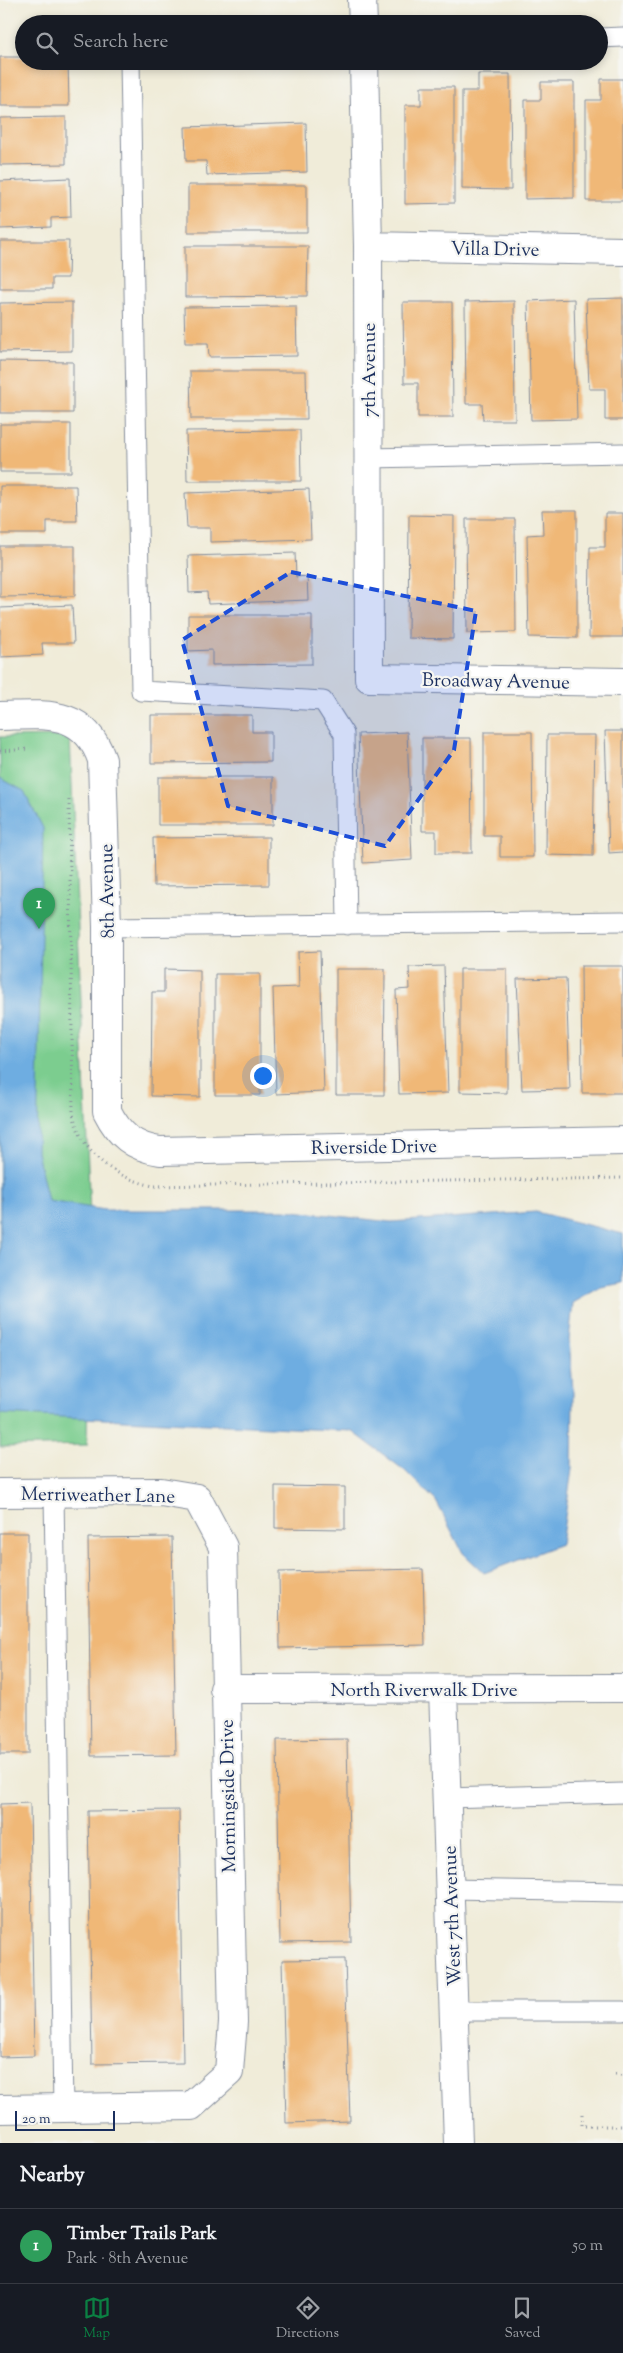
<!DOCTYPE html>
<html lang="en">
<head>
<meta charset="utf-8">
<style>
  body { margin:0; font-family:"Sorts Mill Goudy",serif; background:#242831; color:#f1f3f6 }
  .scale { position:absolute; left:15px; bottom:12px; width:100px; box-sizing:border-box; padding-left:5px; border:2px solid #1b2f5e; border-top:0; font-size:14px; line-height:18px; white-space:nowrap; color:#1b2f5e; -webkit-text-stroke:4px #f6f6f2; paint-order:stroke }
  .you { position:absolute; left:262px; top:1075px; width:18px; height:18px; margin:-12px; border:4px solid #fff; border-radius:50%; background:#1a73e8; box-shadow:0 0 0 8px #1a73e833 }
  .badge { display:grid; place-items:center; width:32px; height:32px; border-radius:50%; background:#0b8043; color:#fff; font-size:16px; font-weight:700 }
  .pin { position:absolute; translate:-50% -41px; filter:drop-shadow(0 1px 2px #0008) }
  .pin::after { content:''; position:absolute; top:26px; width:18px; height:15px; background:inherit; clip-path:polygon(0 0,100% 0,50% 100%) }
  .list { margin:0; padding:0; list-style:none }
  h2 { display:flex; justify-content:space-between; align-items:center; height:65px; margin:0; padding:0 20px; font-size:21px }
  h2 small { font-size:16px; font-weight:400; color:#9ea1a6 }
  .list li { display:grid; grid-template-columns:32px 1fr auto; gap:15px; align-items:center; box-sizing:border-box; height:75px; padding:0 20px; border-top:1px solid #363941 }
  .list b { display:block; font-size:19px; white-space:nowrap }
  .list p { margin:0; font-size:16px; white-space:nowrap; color:#9ea1a6 }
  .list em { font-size:16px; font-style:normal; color:#9ea1a6 }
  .icon { flex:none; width:28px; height:28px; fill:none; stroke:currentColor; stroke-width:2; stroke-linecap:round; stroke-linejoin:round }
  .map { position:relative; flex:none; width:623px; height:2143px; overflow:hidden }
  .search { position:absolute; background:#171b24; box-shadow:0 2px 8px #0003; left:15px; right:15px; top:15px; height:55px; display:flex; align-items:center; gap:12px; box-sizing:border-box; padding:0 18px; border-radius:28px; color:#9ea1a6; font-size:19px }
  .sheet { height:140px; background:#171b24 }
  nav { display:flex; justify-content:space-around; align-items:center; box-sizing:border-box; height:70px; border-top:1px solid #363941; background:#171b24; font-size:14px; color:#9ea1a6 }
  nav a { display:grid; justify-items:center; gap:2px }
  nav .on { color:#0b8043 }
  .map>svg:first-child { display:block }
  .green { fill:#7bcd8f; stroke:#4b7e76 }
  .water { fill:#6eade1; stroke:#446ea0 }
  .building { fill:#f0b877 }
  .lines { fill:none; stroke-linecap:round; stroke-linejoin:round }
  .lane-casing { stroke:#868e9c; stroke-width:21 }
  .street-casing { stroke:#868e9c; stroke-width:30 }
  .path { stroke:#868e9c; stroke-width:3; stroke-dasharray:1 4; stroke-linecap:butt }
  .lane { stroke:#fff; stroke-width:19 }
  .street { stroke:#fff; stroke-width:28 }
  .marked { fill:#1d4ed8; fill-opacity:0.2; stroke:#1d4ed8; stroke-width:4; stroke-dasharray:10 6; stroke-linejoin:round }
  .labels { text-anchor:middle; stroke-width:4.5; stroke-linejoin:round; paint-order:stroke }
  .street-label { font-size:19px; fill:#1b2f5e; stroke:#f6f6f2 }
</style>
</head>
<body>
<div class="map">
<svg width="623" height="2143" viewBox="0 0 623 2143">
  <rect width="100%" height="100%" fill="#f6f6f2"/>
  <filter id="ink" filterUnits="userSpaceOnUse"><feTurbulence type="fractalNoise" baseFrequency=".02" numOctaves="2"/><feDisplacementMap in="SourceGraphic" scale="10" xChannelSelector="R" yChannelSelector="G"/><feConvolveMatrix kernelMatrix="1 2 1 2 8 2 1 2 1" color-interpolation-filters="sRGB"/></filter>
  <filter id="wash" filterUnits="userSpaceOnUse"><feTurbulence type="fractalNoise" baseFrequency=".0096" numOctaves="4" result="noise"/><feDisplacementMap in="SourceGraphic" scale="20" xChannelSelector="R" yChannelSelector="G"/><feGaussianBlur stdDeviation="1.12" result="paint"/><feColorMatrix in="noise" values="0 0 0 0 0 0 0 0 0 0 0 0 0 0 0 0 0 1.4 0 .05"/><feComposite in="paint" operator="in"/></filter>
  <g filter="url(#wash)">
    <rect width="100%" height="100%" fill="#f0ecd9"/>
    <path class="green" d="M 70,736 L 90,1215 L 87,1445 L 0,1447 L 0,737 Z"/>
    <path class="water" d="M 0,778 L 24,791 L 43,828 L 37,1152 L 48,1201 L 105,1210 L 285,1210 L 391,1222 L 536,1212 L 623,1234 L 623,1283 L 601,1287 L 573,1303 L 569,1340 L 573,1390 L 572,1469 L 561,1544 L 484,1573 L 463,1553 L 436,1501 L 404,1470 L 352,1431 L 0,1414 Z"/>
    <g id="blocks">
      <path class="building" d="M 0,57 L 24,57 L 24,61 L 68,61 L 69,106 L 0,106 Z
        M 478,74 L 510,74 L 511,190 L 462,189 L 462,91 L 478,91 Z
        M 601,79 L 623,79 L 623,201 L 586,201 L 586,100 L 601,100 Z
        M 541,82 L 574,82 L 574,198 L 525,199 L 525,100 L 541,100 Z
        M 421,87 L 454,87 L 454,203 L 405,204 L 405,105 L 421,105 Z
        M 66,117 L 66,164 L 0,165 L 0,118 Z
        M 306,123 L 307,172 L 207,175 L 206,161 L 186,161 L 185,127 Z
        M 70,178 L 71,217 L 51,218 L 51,227 L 0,229 L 0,181 Z
        M 188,185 L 307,185 L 307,232 L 188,232 Z
        M 0,241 L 69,241 L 68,278 L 52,278 L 52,289 L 0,289 Z
        M 185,246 L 308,246 L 307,296 L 185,297 Z
        M 623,298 L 623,420 L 605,420 L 605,389 L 589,389 L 586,299 Z
        M 574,299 L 577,419 L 531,420 L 528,301 Z
        M 514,301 L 515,420 L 483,420 L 482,404 L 466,404 L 465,302 Z
        M 72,302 L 72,351 L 0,352 L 0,303 Z
        M 403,302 L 452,302 L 453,417 L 418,417 L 418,383 L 404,383 Z
        M 296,306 L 297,356 L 209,357 L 208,343 L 185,343 L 184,307 Z
        M 0,361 L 73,362 L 73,413 L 0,413 Z
        M 190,371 L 306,371 L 307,419 L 191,419 Z
        M 0,424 L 71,424 L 71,472 L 0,472 Z
        M 300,430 L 301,481 L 187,481 L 186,431 Z
        M 0,486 L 76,486 L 77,521 L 47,521 L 47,534 L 0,534 Z
        M 309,489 L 311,539 L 210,542 L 210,528 L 187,528 L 185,493 Z
        M 542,510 L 577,510 L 577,638 L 529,637 L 527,535 L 543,534 Z
        M 605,513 L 623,513 L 623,637 L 589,637 L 590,547 L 605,547 Z
        M 409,515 L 454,516 L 453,639 L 408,638 Z
        M 466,519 L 515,519 L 516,632 L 467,633 Z
        M 0,546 L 75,546 L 75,596 L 0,597 Z
        M 295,553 L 296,577 L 307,576 L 308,600 L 208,604 L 207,592 L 189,593 L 188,556 Z
        M 72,605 L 74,643 L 42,643 L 43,655 L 0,657 L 0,608 Z
        M 188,615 L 312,615 L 312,664 L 212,665 L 212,650 L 188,651 Z
        M 151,715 L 252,715 L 252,732 L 271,732 L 271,762 L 151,763 Z
        M 605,731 L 623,731 L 623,852 L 609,853 Z
        M 407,732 L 412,860 L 363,863 L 358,734 Z
        M 484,732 L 532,732 L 533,857 L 500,857 L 500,836 L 484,836 Z
        M 547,735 L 595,735 L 593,856 L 546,855 Z
        M 422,738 L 471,738 L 472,853 L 436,853 L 436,831 L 422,831 Z
        M 158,777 L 273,777 L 273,825 L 158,825 Z
        M 269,837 L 269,885 L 154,886 L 153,838 Z
        M 320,951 L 324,1092 L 276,1094 L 273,988 L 299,987 L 298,952 Z
        M 444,966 L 448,1093 L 399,1094 L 396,990 L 410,989 L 409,967 Z
        M 581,966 L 623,966 L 623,1093 L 582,1093 Z
        M 164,969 L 200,970 L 200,1097 L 151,1096 L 152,992 L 164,992 Z
        M 336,969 L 385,969 L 384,1095 L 336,1095 Z
        M 460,969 L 507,969 L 507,1093 L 460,1092 Z
        M 215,974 L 260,974 L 260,1095 L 215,1095 Z
        M 566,978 L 570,1089 L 522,1090 L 517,979 Z
        M 275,1486 L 345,1487 L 345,1529 L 275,1528 Z
        M 0,1533 L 28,1533 L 28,1754 L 0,1754 Z
        M 172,1537 L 176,1755 L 91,1756 L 88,1538 Z
        M 423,1569 L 425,1645 L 280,1648 L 279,1572 Z
        M 347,1739 L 351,1942 L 280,1943 L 277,1740 Z
        M 30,1803 L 34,2056 L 0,2057 L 0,1804 Z
        M 179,1810 L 183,2063 L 92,2064 L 88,1811 Z
        M 345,1959 L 350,2121 L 286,2123 L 282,1960 Z"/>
    </g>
  </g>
  <g filter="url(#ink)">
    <use href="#blocks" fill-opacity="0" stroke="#868e9c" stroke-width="1"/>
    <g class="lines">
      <defs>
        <path id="lane" d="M 599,38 L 623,37
          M 130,61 L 141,691 L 323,701 L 344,734 L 347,925
          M 369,458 L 623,453
          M 107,927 L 623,921
          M 54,1493 L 63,2109
          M 446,1798 L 623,1793
          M 450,1889 L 623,1892
          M 454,2011 L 623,2011"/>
        <path id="street" d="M 362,0 L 363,24
          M 364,61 L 368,246 L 369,678 L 623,682
          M 368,246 L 623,251
          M 0,716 C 45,715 84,708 102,760 L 107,927 L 107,1111 C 119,1135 133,1147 160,1151 L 623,1141
          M 0,1493 L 161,1492 L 197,1498 L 223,1547 L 233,2022 L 229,2072 L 191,2106 L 0,2109
          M 224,1689 L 623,1688
          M 443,1689 L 458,2143"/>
      </defs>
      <use href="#lane" class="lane-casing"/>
      <use href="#street" class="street-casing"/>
      <path class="path" d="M 0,751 L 29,749
        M 69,800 L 73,1113 C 81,1154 114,1177 153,1186 L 623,1178
        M 615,2074 L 623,2074
        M 582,2114 L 582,2126 L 623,2126"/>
      <use href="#lane" class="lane"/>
      <use href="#street" class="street"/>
    </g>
  </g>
  <path class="marked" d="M 291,572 L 476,611 L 454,750 L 385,846 L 228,806 L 182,640 Z"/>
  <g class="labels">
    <g class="street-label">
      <text transform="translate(495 248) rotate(1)" y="7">Villa Drive</text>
      <text transform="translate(368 370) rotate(-90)" y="7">7th Avenue</text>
      <text transform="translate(496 680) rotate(1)" y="7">Broadway Avenue</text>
      <text transform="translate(106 891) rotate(-91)" y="7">8th Avenue</text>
      <text transform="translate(374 1146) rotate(-1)" y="7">Riverside Drive</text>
      <text transform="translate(98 1494) rotate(1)" y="7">Merriweather Lane</text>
      <text x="424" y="1696">North Riverwalk Drive</text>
      <text transform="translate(227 1796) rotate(-91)" y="7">Morningside Drive</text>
      <text transform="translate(451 1916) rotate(-92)" y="7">West 7th Avenue</text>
    </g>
  </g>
</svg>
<div class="scale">20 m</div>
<div class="you"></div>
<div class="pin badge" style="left:39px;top:929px;background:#2e9e5b">1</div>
<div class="search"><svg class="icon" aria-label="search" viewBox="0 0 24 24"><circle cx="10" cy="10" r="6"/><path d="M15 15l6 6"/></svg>Search here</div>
</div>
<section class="sheet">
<h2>Nearby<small></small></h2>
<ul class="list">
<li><span class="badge" style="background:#2e9e5b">1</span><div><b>Timber Trails Park</b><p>Park · 8th Avenue</p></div><em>50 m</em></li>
</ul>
</section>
<nav>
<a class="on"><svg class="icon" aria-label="map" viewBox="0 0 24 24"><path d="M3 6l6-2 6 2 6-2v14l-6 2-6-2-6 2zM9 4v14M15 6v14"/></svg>Map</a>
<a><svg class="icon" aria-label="directions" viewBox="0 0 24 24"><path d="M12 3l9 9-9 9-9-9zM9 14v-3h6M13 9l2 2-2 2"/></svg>Directions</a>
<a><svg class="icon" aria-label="saved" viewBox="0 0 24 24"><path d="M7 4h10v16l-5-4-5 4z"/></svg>Saved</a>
</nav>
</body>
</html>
